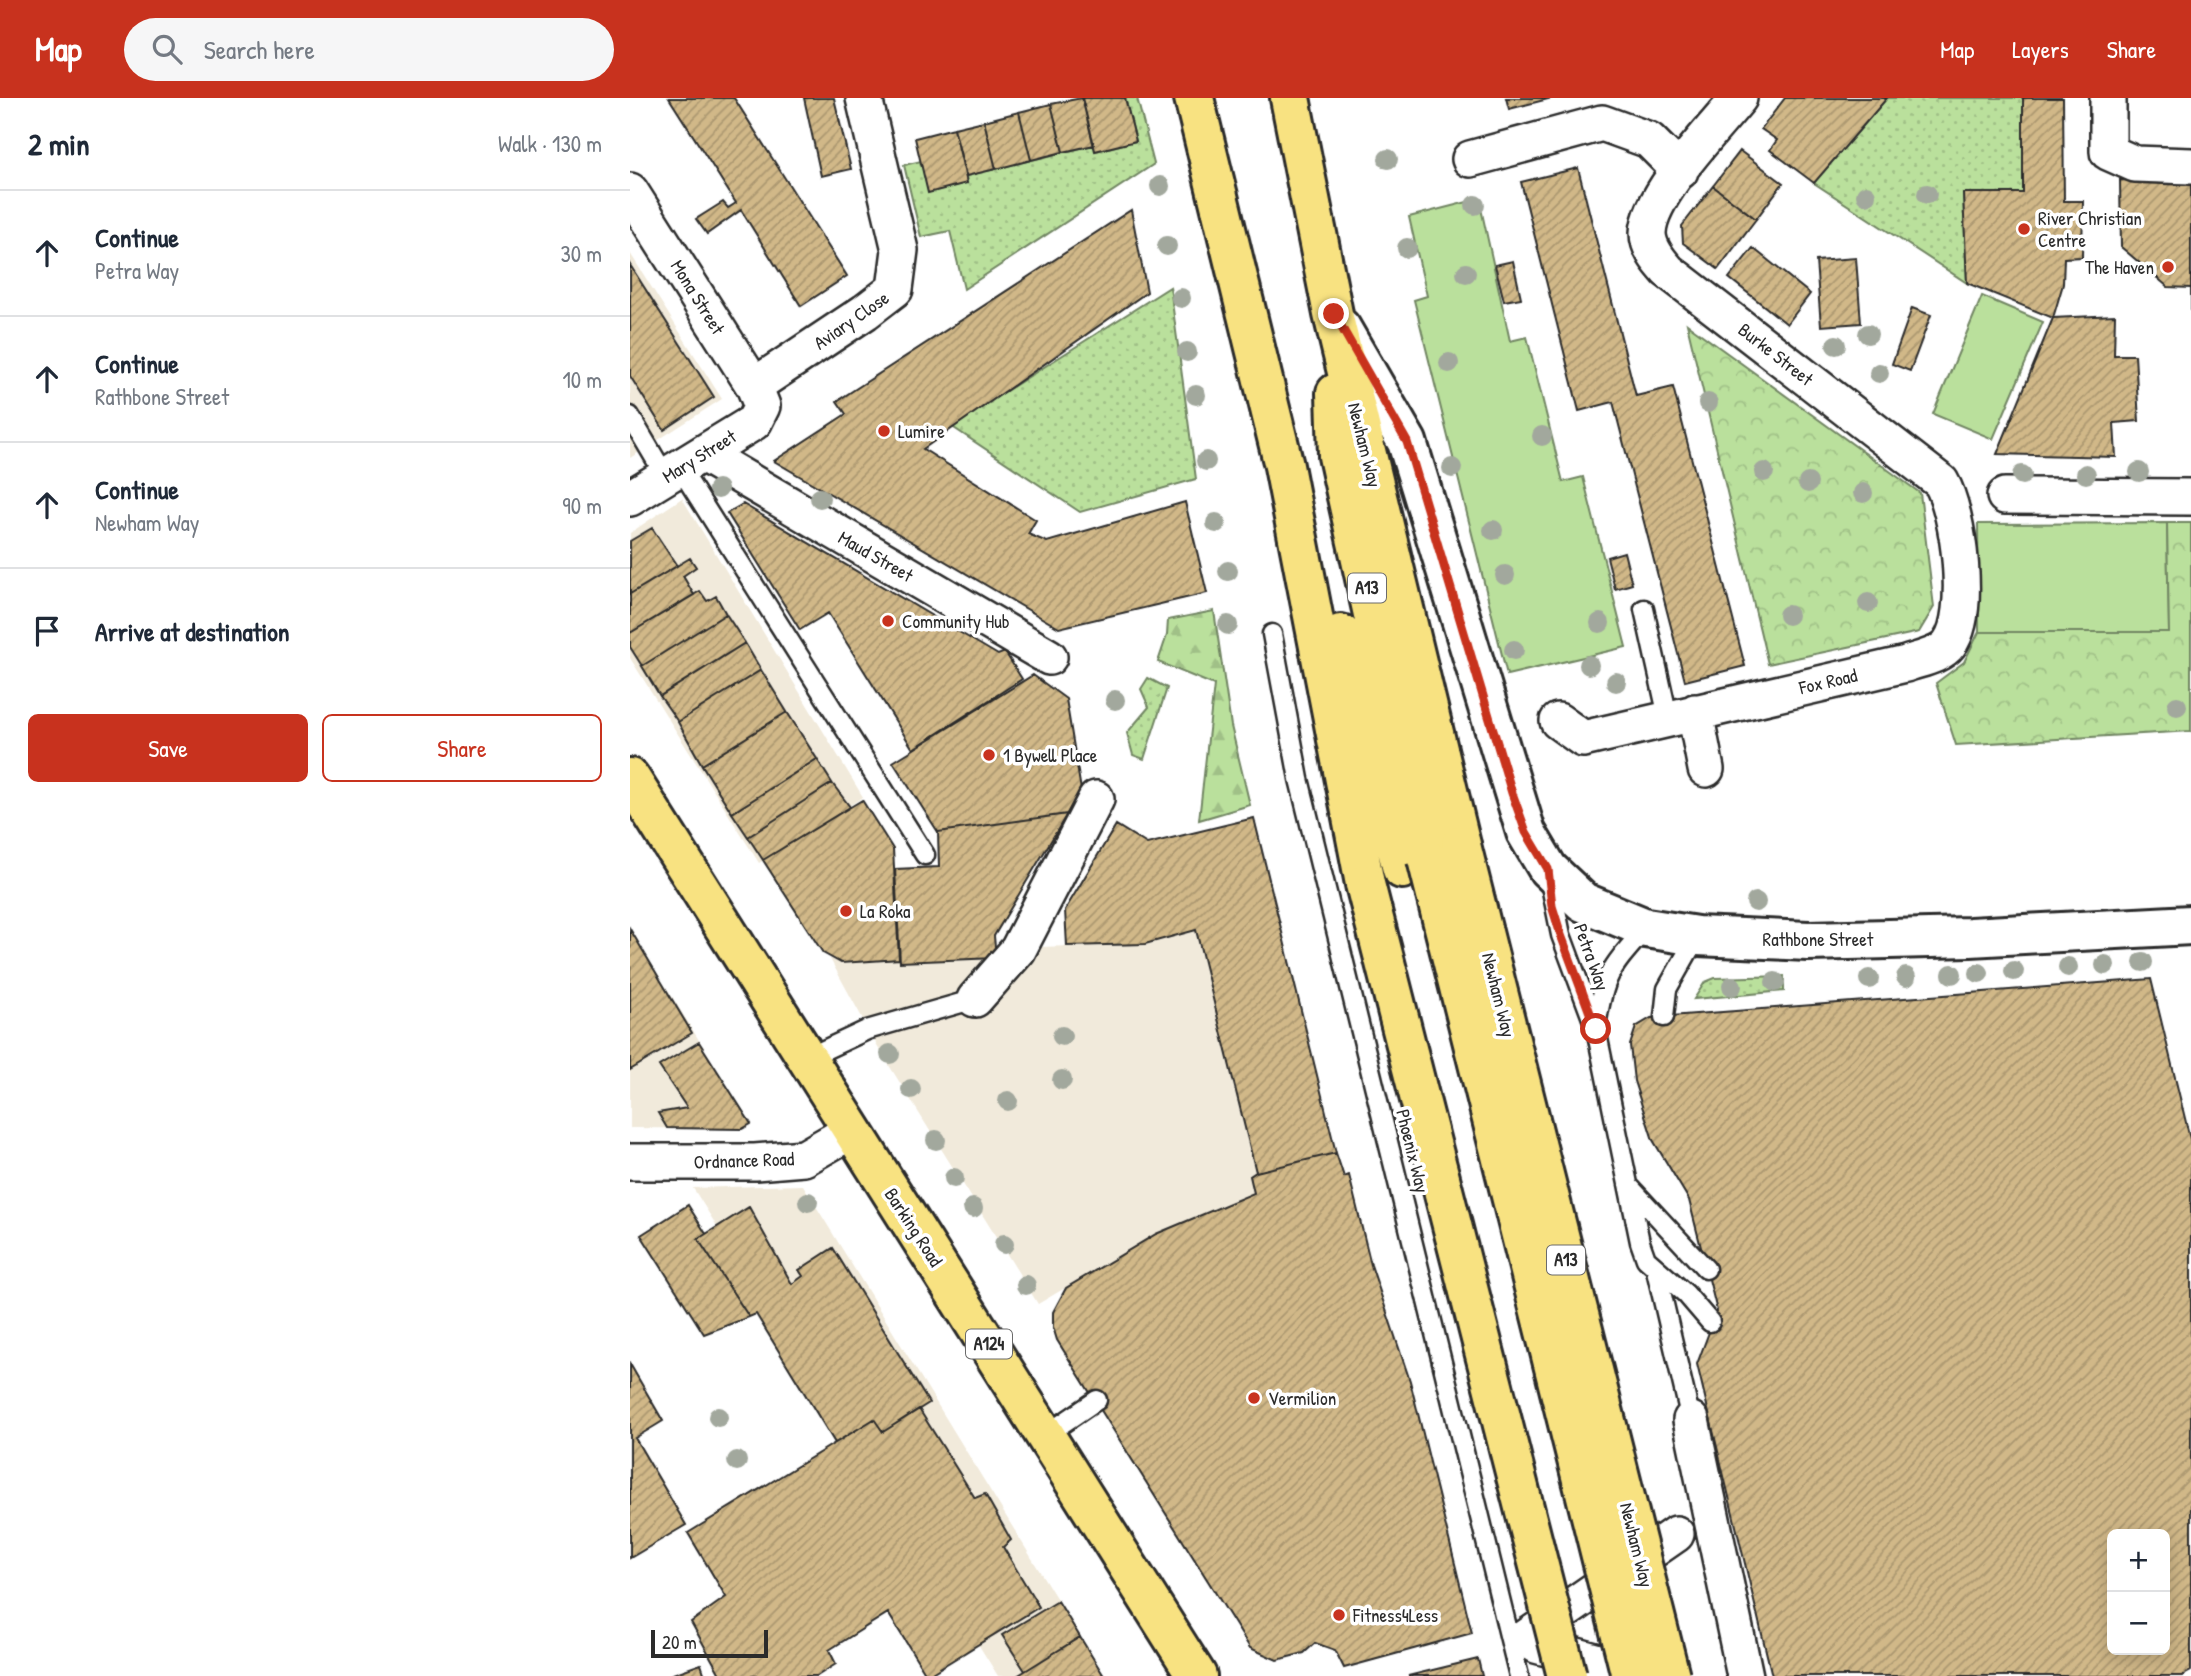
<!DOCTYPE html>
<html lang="en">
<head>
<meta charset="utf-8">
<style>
  body { margin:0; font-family:"Patrick Hand",sans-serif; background:#f6f6f7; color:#1f2937 }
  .controls { position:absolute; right:21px; bottom:21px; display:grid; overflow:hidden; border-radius:10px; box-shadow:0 4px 18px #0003 }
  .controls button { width:63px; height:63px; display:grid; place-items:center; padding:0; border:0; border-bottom:2px solid #e0e1e3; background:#fff; color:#1f2937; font:35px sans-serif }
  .scale { position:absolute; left:21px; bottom:18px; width:117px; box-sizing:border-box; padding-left:7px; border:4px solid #2b2b2b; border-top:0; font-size:19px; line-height:24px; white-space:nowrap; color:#2b2b2b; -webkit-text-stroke:5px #fff; paint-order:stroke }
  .stop { position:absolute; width:21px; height:21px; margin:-16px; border:5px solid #c8321e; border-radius:50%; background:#fff }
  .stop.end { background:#c8321e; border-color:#fff; box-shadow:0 2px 7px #0008 }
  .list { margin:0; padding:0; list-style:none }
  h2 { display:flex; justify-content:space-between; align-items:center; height:91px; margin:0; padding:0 28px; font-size:30px }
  h2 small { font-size:23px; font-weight:400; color:#747a83 }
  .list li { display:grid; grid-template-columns:46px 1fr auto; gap:21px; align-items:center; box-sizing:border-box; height:126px; padding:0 28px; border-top:2px solid #e0e1e3 }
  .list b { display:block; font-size:26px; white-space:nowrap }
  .list p { margin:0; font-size:23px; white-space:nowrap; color:#747a83 }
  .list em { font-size:23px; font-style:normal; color:#747a83 }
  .actions { display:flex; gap:14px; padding:21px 28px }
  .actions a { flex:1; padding:16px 0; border:2px solid #c8321e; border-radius:10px; text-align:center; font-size:24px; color:#c8321e }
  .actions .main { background:#c8321e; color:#fff }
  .icon { flex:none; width:38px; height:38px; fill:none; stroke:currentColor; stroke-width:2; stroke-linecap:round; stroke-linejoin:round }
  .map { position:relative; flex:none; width:1561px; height:1578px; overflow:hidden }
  header { display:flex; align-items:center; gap:42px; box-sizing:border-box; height:98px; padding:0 35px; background:#c8321e; color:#fff }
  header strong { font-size:33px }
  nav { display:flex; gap:38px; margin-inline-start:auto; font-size:24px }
  .search { width:490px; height:63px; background:#f6f6f7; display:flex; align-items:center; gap:18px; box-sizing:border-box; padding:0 24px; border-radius:38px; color:#747a83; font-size:26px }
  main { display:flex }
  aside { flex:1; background:#fff }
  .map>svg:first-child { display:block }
  .built { fill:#f1eadb }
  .grass { fill:#bae09c; stroke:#728664; stroke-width:2 }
  .forest { fill:url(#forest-firs); stroke:#728664; stroke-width:2 }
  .park { fill:url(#park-crowns); stroke:#728664; stroke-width:2 }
  .garden { fill:url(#garden-dots); stroke:#728664; stroke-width:2 }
  .building { fill:url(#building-hatch); stroke:#2b2b2b; stroke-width:2; fill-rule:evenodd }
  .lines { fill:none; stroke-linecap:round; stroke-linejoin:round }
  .lane-casing { stroke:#2b2b2b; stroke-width:23 }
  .street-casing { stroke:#2b2b2b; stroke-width:40 }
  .secondary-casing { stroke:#2b2b2b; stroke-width:44 }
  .primary-casing { stroke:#2b2b2b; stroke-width:44 }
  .highway-casing { stroke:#2b2b2b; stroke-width:44 }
  .lane { stroke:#fff; stroke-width:18 }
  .street { stroke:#fff; stroke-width:35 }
  .secondary { stroke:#fff; stroke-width:38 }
  .primary { stroke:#f8e281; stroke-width:38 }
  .highway { stroke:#f8e281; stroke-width:38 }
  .highway-bridge-casing { stroke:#2b2b2b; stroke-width:44; stroke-linecap:butt }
  .highway-bridge { stroke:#f8e281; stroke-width:38 }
  .tree { fill:#a2a89d }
  .route { stroke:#c8321e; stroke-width:9 }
  .poi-dot { fill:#c8321e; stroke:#fff; stroke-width:2.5 }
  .labels { text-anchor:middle; stroke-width:7; stroke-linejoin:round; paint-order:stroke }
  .shield { fill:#fff; stroke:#6b6b6b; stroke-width:2 }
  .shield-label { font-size:18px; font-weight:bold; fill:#2b2b2b }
  .poi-label { font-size:19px; fill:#2b2b2b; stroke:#fff; text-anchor:start }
  .street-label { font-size:19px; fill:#2b2b2b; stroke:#fff }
</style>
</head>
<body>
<header>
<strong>Map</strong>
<div class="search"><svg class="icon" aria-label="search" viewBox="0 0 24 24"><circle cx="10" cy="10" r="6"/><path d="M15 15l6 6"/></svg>Search here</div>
<nav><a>Map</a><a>Layers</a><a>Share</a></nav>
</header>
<main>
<aside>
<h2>2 min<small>Walk · 130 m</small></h2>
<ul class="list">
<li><svg class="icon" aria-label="ahead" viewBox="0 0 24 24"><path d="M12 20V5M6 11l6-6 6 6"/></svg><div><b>Continue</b><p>Petra Way</p></div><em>30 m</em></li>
<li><svg class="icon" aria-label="ahead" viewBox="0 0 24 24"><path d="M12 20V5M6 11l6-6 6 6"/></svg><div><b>Continue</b><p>Rathbone Street</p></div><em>10 m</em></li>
<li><svg class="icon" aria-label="ahead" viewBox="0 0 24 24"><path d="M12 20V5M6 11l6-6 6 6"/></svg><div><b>Continue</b><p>Newham Way</p></div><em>90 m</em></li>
<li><svg class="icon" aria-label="arrive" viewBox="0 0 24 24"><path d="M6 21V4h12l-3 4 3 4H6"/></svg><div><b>Arrive at destination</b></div></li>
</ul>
<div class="actions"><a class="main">Save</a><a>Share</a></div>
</aside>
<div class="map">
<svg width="1561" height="1578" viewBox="0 0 1561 1578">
  <defs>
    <pattern id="forest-firs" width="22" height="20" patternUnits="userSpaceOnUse" patternTransform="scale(1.75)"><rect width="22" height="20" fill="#bae09c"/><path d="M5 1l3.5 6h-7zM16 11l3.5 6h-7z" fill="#a0c087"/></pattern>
    <pattern id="park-crowns" width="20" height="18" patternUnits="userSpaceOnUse" patternTransform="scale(1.75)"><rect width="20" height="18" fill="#bae09c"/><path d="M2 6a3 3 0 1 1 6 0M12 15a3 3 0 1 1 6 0" fill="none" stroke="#a0c087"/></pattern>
    <pattern id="garden-dots" width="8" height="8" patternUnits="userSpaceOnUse" patternTransform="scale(1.75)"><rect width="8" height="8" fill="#bae09c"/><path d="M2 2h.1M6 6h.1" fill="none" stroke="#a0c087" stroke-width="1.8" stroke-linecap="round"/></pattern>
    <pattern id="building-hatch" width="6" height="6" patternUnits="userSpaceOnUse" patternTransform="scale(1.75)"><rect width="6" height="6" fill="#d1b888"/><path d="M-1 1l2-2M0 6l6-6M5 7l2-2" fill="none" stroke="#aa966f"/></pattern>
  </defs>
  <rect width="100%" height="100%" fill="#fff"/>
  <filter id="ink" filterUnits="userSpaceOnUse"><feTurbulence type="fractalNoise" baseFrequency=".0143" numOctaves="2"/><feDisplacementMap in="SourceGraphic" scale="14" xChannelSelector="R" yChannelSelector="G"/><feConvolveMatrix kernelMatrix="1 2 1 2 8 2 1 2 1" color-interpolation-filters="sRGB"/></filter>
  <g filter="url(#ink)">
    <path class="built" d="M 0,155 L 92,301 L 0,360 Z
      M 52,400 L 233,699 L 129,765 L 0,560 L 0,435 Z
      M 0,831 L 121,1026 L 112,1031 L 0,1030 Z
      M 566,832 L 626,1074 L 624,1095 L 526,1136 L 408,1206 L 252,956 L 200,861 L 211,865 L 269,861 L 270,864 L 407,849 L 515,846 Z
      M 173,1087 L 428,1503 L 474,1578 L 368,1578 L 63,1090 Z"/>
    <path class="grass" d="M 849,101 L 880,243 L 897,239 L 933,384 L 953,379 L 996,549 L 877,577 L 784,202 L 797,198 L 779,119 Z
      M 1352,198 L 1413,224 L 1363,341 L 1303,316 Z
      M 1537,425 L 1539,534 L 1349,534 L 1348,426 Z"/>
    <path class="forest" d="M 584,513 L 601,628 L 620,707 L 569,722 L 584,587 L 528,564 L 537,537 L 538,522 Z"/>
    <path class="park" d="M 1057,226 L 1290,395 L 1304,509 L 1289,534 L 1138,566 Z
      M 1537,425 L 1561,425 L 1561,633 L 1326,647 L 1306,585 L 1334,564 L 1349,534 L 1539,534 Z"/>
    <path class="garden" d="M 495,0 L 507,0 L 524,66 L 334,191 L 320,133 L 291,139 L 274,67 L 291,63 L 337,85 L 336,78 L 464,47 L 466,53 L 506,43 Z
      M 1257,0 L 1393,0 L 1393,95 L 1333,95 L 1337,185 L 1184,85 Z
      M 540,189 L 566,381 L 450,414 L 321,328 Z
      M 518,580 L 537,590 L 514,661 L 503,657 L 497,635 L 519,609 L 511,591 Z
      M 1154,878 L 1154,893 L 1064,901 L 1075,884 L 1085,880 Z"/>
    <path class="building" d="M 39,0 L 104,0 L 217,178 L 171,208 L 111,112 L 77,136 L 66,121 L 93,104 L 98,110 L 106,105 Z
      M 174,0 L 204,0 L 221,71 L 191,78 Z
      M 452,0 L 495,0 L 506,43 L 465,53 Z
      M 452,0 L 464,47 L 433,54 L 421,6 Z
      M 876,0 L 922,0 L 879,11 Z
      M 1155,0 L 1257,0 L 1184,85 L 1140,52 L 1147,42 L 1131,31 Z
      M 1393,0 L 1433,0 L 1434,103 L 1453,103 L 1452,159 L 1434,160 L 1433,186 L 1423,220 L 1337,185 L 1333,95 L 1393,95 Z
      M 421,6 L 433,54 L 401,62 L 389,14 Z
      M 389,14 L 401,62 L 366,71 L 354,23 Z
      M 354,23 L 366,71 L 336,78 L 324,30 Z
      M 324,30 L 337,85 L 298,95 L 285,40 Z
      M 1110,53 L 1153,85 L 1126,121 L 1083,88 Z
      M 948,70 L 1006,298 L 1043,289 L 1115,568 L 1055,583 L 983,304 L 949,313 L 891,84 Z
      M 1490,82 L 1561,84 L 1561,229 L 1561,190 L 1538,189 L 1491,149 Z
      M 1083,88 L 1126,121 L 1088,171 L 1053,145 L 1052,128 Z
      M 501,112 L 517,194 L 293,351 L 406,422 L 398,436 L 417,444 L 555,404 L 577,495 L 429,530 L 144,363 L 216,316 L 207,303 Z
      M 1123,150 L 1180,196 L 1157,226 L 1099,180 Z
      M 1226,160 L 1231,225 L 1191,228 L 1186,163 Z
      M 883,163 L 891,200 L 874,203 L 865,167 Z
      M 0,167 L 84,299 L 34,332 L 0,278 Z
      M 1282,210 L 1301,217 L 1280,273 L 1262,266 Z
      M 1485,217 L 1484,257 L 1505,257 L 1509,323 L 1484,325 L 1486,359 L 1367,356 L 1423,220 Z
      M 113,406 L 368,557 L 375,554 L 392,581 L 283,651 L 198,515 L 170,532 L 97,415 Z
      M 22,430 L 47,468 L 0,496 L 0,443 Z
      M 994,454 L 1002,486 L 985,491 L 977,459 Z
      M 60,460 L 66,469 L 53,478 L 64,497 L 0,535 L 0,496 Z
      M 70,493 L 77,503 L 86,498 L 96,516 L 12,568 L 0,549 L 0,535 Z
      M 96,516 L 115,545 L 30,598 L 12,568 Z
      M 115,545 L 131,572 L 48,624 L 30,598 Z
      M 131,572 L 157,614 L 72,667 L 48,624 Z
      M 403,577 L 436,601 L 451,692 L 437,716 L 308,734 L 263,664 Z
      M 157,614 L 187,661 L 102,715 L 72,667 Z
      M 187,661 L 202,685 L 118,739 L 102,715 Z
      M 202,685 L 220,709 L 133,762 L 118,739 Z
      M 232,702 L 263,751 L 269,861 L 211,865 L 193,855 L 133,762 Z
      M 437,716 L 364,838 L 366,860 L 270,864 L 265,771 L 309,769 L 308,734 Z
      M 624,720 L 706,1055 L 626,1074 L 566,832 L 515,846 L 437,848 L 435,812 L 486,727 L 517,746 Z
      M 0,831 L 62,935 L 0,972 Z
      M 1521,881 L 1561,1045 L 1561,1573 L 1552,1578 L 1142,1578 L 1067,1266 L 1087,1213 L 1059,1102 L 1023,1042 L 1004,983 L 1000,947 L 1006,929 L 1021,920 L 1053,917 ZM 1482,1436 L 1535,1436 L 1535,1552 L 1482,1552 Z
      M 69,944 L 121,1026 L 112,1031 L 37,1030 L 28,1015 L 57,1010 L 29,968 Z
      M 706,1055 L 714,1079 L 719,1077 L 741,1167 L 780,1283 L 842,1535 L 714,1570 L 705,1552 L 685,1545 L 674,1555 L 647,1562 L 620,1550 L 427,1242 L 423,1229 L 423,1214 L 436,1190 L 526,1136 L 624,1095 L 620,1078 L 626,1074 Z
      M 58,1107 L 76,1136 L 68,1141 L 119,1219 L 74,1236 L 11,1137 Z
      M 119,1109 L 162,1186 L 173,1178 L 169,1172 L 203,1150 L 299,1305 L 253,1334 L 244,1321 L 205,1345 L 126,1216 L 119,1219 L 68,1141 Z
      M 0,1266 L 33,1323 L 5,1340 L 56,1427 L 0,1460 Z
      M 289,1311 L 345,1400 L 355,1396 L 381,1442 L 373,1449 L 409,1509 L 297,1578 L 258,1515 L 199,1552 L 206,1566 L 187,1578 L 91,1578 L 61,1524 L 96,1499 L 58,1435 L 244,1321 L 253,1334 Z
      M 428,1503 L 450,1539 L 395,1573 L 372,1537 Z
      M 450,1539 L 474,1578 L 387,1578 L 395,1573 Z
      M 848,1561 L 852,1578 L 778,1578 Z
      M 71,1566 L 75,1578 L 40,1578 L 40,1577 Z"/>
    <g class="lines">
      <defs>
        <path id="lane" d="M 0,318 L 36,379
          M 50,370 L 295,757
          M 1014,511 L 1038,619
          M 642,536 L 669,681 L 889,1578
          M 919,778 L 931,837 L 966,931 L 1010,1144 L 1016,1161 L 1056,1196 L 1080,1224
          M 1034,919 L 1037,891 L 1067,838
          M 966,929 C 974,875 981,870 1016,830
          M 177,960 L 237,932 L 345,901
          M 1000,1089 L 1076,1171
          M 1026,1172 L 1061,1322
          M 417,1336 L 467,1302"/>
        <path id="street" d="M 1478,0 L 1478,54 L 1505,66 L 1561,68
          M 840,61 L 972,25 L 1019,42 L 1050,73
          M 0,93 L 124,288 L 132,308 L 124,324 L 0,400
          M 124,288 L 235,214 L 265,191 L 270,152 L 234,0
          M 73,356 L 419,559
          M 1375,398 L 1561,399
          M 1065,614 L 1076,671
          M 928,623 L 953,641 L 1276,566 C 1289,561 1310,558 1319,546 C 1342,516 1329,415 1311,384 L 1038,173 C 1029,163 1018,150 1018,135 C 1019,97 1084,31 1109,0
          M 345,901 L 388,852 L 466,701
          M 0,1064 L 125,1064 L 174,1060 L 221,1033
          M 1061,1322 L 1115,1578
          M 893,1542 L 1046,1436
          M 906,1547 L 976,1566 L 1001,1578"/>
        <path id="secondary" d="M 711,230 L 777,344 L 896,734 L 918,771 L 953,804 L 1016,830 L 1067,838 L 1178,843 L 1340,839 L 1561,827"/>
        <path id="primary" d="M 0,680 L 567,1578"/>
        <path id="highway" d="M 564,0 L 654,368 L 735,786
          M 660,0 L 703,216 L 831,747
          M 706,295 L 708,358 L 797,761
          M 711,536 L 772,771"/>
      </defs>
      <use href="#lane" class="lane-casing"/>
      <use href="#street" class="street-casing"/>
      <use href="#secondary" class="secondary-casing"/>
      <use href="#primary" class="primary-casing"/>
      <use href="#highway" class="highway-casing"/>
      <use href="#lane" class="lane"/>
      <use href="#street" class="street"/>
      <use href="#secondary" class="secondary"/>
      <use href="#primary" class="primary"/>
      <use href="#highway" class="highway"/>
      <defs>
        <path id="highway-bridge" d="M 831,747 L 1040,1578
          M 797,761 L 1001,1578
          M 735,786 L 937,1578"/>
      </defs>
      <use href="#highway-bridge" class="highway-bridge-casing"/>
      <use href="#highway-bridge" class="highway-bridge"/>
    </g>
    <g class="tree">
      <circle cx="758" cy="61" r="10"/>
      <circle cx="530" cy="88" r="10"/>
      <circle cx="1297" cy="96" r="10"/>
      <circle cx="1236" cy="97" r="10"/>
      <circle cx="845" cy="107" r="10"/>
      <circle cx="537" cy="148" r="10"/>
      <circle cx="777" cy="150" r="10"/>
      <circle cx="836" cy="175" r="10"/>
      <circle cx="551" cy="200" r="10"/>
      <circle cx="1238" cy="236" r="10"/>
      <circle cx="1206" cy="247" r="10"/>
      <circle cx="557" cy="254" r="10"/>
      <circle cx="819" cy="265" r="10"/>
      <circle cx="1249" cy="275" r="10"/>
      <circle cx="566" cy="297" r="10"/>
      <circle cx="1078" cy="305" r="10"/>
      <circle cx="912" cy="338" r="10"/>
      <circle cx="576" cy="363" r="10"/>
      <circle cx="822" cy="370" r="10"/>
      <circle cx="1134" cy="374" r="10"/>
      <circle cx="1509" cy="374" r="10"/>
      <circle cx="1456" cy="376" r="10"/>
      <circle cx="1392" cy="377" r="10"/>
      <circle cx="1178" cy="385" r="10"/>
      <circle cx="88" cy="391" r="10"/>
      <circle cx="1233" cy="395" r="10"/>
      <circle cx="190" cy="400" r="10"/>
      <circle cx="586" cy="425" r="10"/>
      <circle cx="863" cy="432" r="10"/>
      <circle cx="598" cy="473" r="10"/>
      <circle cx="875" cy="477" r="10"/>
      <circle cx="1238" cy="505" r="10"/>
      <circle cx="1158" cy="517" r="10"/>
      <circle cx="970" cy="525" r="10"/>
      <circle cx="598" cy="527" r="10"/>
      <circle cx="884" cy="552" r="10"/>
      <circle cx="959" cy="567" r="10"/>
      <circle cx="986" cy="584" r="10"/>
      <circle cx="485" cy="602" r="10"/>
      <circle cx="1547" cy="608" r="10"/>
      <circle cx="1126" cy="804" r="10"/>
      <circle cx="1513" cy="864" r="10"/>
      <circle cx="1475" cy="867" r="10"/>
      <circle cx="1438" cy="869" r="10"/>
      <circle cx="1384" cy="873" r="10"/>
      <circle cx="1349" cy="875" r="10"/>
      <circle cx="1322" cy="876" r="10"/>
      <circle cx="1276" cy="879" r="10"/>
      <circle cx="1239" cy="881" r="10"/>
      <circle cx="1145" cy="884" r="10"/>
      <circle cx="1102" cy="888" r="10"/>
      <circle cx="432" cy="938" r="10"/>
      <circle cx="260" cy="956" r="10"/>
      <circle cx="432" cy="982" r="10"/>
      <circle cx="281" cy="991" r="10"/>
      <circle cx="378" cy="1003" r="10"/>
      <circle cx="306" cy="1042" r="10"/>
      <circle cx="324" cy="1080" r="10"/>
      <circle cx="178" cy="1104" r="10"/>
      <circle cx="343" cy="1110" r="10"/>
      <circle cx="374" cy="1146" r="10"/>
      <circle cx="396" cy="1187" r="10"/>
      <circle cx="88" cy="1319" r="10"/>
      <circle cx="107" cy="1363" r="10"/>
    </g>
  </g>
  <g class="lines" filter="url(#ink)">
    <path class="route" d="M 704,216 L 777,344 L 882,695 L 896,734 L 918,771 L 922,808 L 931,837 L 966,931"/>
  </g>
  <g class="poi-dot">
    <circle cx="1394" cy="131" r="7"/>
    <circle cx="1538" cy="169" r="7"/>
    <circle cx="254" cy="333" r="7"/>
    <circle cx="258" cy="523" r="7"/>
    <circle cx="359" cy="657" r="7"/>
    <circle cx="216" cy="813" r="7"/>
    <circle cx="624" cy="1300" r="7"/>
    <circle cx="709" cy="1517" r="7"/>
  </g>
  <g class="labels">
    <g class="shield">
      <rect x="718" y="475.5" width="38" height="29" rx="5"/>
      <rect x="917" y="1147.5" width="38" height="29" rx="5"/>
      <rect x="336" y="1231.5" width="46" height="29" rx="5"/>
    </g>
    <g class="shield-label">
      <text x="737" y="496">A13</text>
      <text x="936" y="1168">A13</text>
      <text x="359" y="1252">A124</text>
    </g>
    <g class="poi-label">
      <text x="1408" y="127">River Christian<tspan x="1408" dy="22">Centre</tspan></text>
      <text x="1524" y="176" text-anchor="end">The Haven</text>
      <text x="268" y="340">Lumire</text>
      <text x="272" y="530">Community Hub</text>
      <text x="373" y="664">1 Bywell Place</text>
      <text x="230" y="820">La Roka</text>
      <text x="638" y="1307">Vermilion</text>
      <text x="723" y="1524">Fitness4Less</text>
    </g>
    <g class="street-label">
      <text transform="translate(68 199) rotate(58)" y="7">Mona Street</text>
      <text transform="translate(221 222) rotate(-35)" y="7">Aviary Close</text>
      <text transform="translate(1146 256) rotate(38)" y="7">Burke Street</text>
      <text transform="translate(735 347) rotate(76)" y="7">Newham Way</text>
      <text transform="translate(69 358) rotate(-32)" y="7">Mary Street</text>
      <text transform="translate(246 458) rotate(30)" y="7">Maud Street</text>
      <text transform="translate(1198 583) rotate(-13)" y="7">Fox Road</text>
      <text x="1188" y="848">Rathbone Street</text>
      <text transform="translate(962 859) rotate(70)" y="7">Petra Way</text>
      <text transform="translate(869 897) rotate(76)" y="7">Newham Way</text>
      <text transform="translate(783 1053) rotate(76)" y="7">Phoenix Way</text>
      <text transform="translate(114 1062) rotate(-2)" y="7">Ordnance Road</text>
      <text transform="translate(284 1129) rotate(57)" y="7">Barking Road</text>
      <text transform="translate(1007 1447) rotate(76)" y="7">Newham Way</text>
    </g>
  </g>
</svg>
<div class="controls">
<button>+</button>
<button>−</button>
</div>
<div class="scale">20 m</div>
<div class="stop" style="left:966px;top:931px"></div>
<div class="stop end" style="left:704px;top:216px"></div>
</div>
</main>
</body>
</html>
